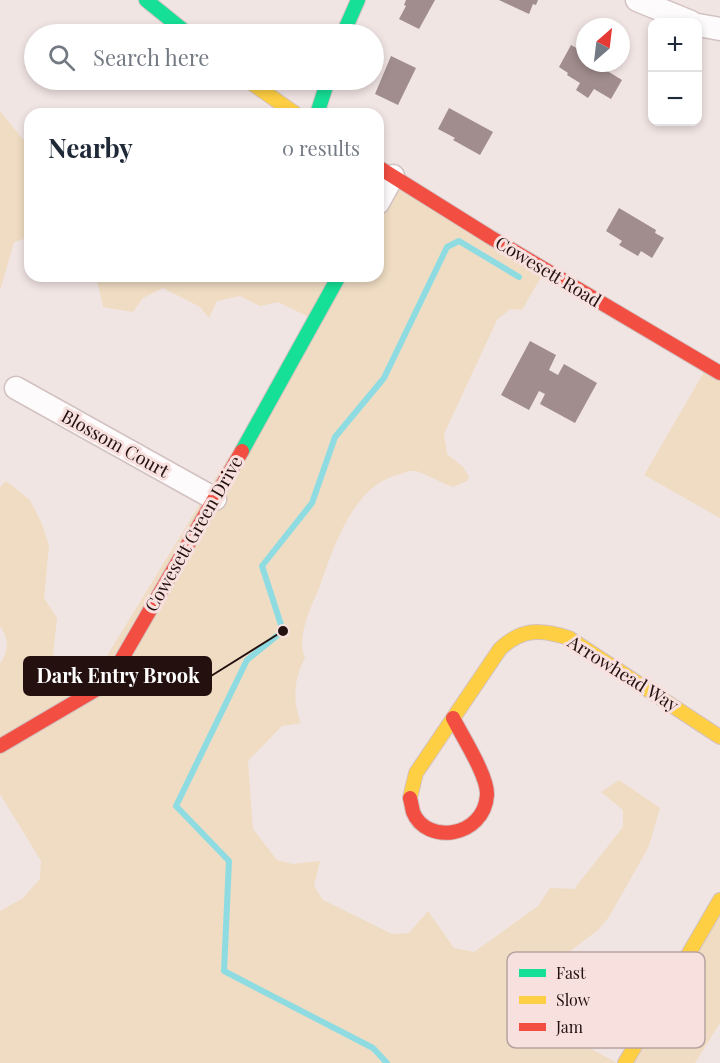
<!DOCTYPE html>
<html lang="en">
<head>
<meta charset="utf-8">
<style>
  body { margin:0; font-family:"Playfair Display",serif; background:#f2f2f3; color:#1f2937 }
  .controls { position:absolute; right:18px; top:18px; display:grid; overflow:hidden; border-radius:12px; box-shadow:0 3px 9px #0003 }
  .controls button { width:54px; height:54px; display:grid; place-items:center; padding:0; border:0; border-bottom:2px solid #e0e1e3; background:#fff; color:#1f2937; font:30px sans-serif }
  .compass { position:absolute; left:576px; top:18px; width:54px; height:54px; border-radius:50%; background:#fff; box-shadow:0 3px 9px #0003; rotate:28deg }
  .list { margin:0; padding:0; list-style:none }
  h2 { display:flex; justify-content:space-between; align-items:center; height:78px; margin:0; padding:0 24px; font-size:26px }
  h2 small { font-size:20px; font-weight:400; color:#747a83 }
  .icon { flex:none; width:33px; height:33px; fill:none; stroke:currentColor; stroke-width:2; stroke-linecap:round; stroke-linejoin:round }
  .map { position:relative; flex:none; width:720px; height:1063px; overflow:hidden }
  .search { position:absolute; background:#fff; box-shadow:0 3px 9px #0003; left:24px; top:24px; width:360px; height:66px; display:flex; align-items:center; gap:15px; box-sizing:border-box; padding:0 21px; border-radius:33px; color:#747a83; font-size:22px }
  .panel { position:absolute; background:#fff; box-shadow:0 3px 9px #0003; left:24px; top:108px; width:360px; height:174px; border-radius:18px }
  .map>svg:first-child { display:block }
  .green { fill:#efdcc2 }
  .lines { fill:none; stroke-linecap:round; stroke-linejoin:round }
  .stream { stroke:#8edce2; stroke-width:6 }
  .building { fill:#a18d8d }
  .street-casing { stroke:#d2c2c1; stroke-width:25 }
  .fast-casing { stroke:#d2c2c1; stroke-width:16 }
  .slow-casing { stroke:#d2c2c1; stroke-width:16 }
  .jam-casing { stroke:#d2c2c1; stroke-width:16 }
  .street { stroke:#fdfbfb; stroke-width:22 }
  .fast { stroke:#16e098; stroke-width:14 }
  .slow { stroke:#ffcf43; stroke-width:14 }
  .jam { stroke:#f24e42; stroke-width:14 }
  .labels { text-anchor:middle; stroke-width:6; stroke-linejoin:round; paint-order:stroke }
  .street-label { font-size:18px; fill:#23100f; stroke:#f7e0de }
  .key { fill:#f7e0de; stroke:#b7a2a0; stroke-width:1.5 }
  .key-label { font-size:16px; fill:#23100f }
  .leader { fill:none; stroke:#23100f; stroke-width:2 }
  .callout-dot { fill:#23100f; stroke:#f7e0de; stroke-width:2 }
  .callout { fill:#23100f; stroke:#23100f; stroke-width:2 }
  .callout-label { font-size:20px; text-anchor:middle; font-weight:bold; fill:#fff }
</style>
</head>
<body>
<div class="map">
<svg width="720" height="1063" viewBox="0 0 720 1063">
  <rect width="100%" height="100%" fill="#f1e5e4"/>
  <path class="green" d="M 0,111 L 30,148 L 30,237 L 14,242 L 0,291 Z
    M 378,165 L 545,270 L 522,310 L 510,309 L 497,320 L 444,434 L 447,454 L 463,467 L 469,477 L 467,481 L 453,487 C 444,484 422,472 415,471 C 410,470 402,474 397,475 C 352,487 333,549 319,588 C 311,608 296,636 305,658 C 294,678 292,701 301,723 L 282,726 L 248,761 L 253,829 L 277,860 L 293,864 L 320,861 L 314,886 L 323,900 L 392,934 L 409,933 L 428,911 L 454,948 L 474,952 L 538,906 L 550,888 L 574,889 L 623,827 L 623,810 L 601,792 L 619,780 L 660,808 L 649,846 L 609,917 L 598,930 L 569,952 L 568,957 L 580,1009 L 576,1035 L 586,1046 L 617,1063 L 0,1063 L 0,911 L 23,898 L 40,879 L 41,861 L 0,794 L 0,664 C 9,650 9,639 0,626 L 0,487 L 6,481 L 30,500 L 42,524 L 49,546 L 44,598 L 57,618 L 53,656 L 77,697 L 83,695 L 313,319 L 278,302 L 260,306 L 240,296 L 217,301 L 209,318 L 200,307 L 163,288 L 143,298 L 133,312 L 103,307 L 97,280 L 92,276 L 378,276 Z
    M 707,367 L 720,371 L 720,518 L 644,475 Z
    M 720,899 L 720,1023 L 695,1063 L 619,1063 Z"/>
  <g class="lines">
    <path class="stream" d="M 387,1063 L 373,1048 L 224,971 L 229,861 L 176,806 L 247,660 L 283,631 L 262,566 L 312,503 L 335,437 L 384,378 L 447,247 L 459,241 L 519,277"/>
  </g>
  <path class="building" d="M 406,0 L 435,0 L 419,29 L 399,19 L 406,6 L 404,5 Z
    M 499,0 L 538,0 L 536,5 L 533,4 L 529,14 Z
    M 571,45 L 585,53 L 585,63 L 602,63 L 606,66 L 604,69 L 622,80 L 611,99 L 594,89 L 588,98 L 576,90 L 580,83 L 567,75 L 568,73 L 559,67 Z
    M 391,56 L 416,68 L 398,105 L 375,94 Z
    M 449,108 L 493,132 L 480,155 L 453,140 L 455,138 L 438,129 Z
    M 619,208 L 656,230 L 655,233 L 664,238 L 652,258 L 641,251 L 638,256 L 619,245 L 622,241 L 606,231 Z
    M 530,341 L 556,355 L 549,370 L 558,375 L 564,364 L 597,383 L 575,423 L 540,404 L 545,394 L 539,391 L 529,410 L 501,395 Z"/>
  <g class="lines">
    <defs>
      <path id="street" d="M 637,0 L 691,22
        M 698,25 L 720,29
        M 378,203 L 393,176
        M 16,388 L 215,499"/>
      <path id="fast" d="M 146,0 L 188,34
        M 343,34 L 358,0
        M 317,114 L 328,80
        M 242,451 L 339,276"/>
      <path id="slow" d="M 247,80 L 296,114
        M 410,798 L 416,773 L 500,649 C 522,628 541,629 569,638 L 720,737
        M 625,1063 L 720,900"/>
      <path id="jam" d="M 378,167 L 490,237 L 720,373
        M 0,746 L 97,689 L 120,662 L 242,451
        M 410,798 C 411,802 412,807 413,812 C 426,845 484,838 487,795 C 488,776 462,736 453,718"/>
    </defs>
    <use href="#street" class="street-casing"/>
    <use href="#fast" class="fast-casing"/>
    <use href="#slow" class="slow-casing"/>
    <use href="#jam" class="jam-casing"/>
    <use href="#street" class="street"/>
    <use href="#fast" class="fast"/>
    <use href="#slow" class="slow"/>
    <use href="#jam" class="jam"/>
  </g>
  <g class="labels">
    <g class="street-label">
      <text transform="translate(548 272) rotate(31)" y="6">Cowesett Road</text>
      <text transform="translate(115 444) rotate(29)" y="6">Blossom Court</text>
      <text transform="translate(194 534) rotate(-60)" y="6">Cowesett Green Drive</text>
      <text transform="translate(623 674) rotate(32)" y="6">Arrowhead Way</text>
    </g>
  </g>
  <rect x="507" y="952" width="198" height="96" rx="9" class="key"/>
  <rect x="519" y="969" width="27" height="8" fill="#16e098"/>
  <rect x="519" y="996" width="27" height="8" fill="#ffcf43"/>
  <rect x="519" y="1023" width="27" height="8" fill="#f24e42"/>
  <g class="key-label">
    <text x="556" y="979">Fast</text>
    <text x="556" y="1006">Slow</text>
    <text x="556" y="1033">Jam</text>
  </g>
  <path class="leader" d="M283 631L211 676"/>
  <circle class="callout-dot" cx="283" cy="631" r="6"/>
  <rect class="callout" x="24" y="657" width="187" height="38" rx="6"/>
  <g class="callout-label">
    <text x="118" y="683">Dark Entry Brook</text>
  </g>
</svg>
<div class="controls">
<button>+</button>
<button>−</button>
</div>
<svg class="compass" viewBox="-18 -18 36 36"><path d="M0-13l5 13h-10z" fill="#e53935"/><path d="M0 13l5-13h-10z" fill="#747a83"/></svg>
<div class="search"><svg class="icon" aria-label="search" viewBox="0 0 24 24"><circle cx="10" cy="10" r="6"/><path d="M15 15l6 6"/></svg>Search here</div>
<section class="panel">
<h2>Nearby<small>0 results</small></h2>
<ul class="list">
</ul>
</section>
</div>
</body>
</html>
